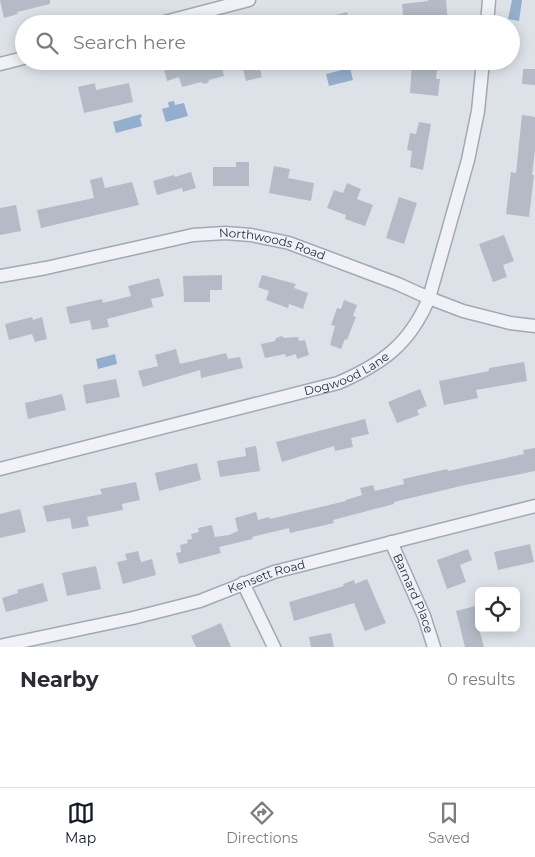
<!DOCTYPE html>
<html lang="en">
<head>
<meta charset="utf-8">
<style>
  body { margin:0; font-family:Montserrat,sans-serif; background:#f2f2f3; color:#2b2b33 }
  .controls { position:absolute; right:15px; bottom:15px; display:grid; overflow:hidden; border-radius:8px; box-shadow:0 2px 12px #0003 }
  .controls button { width:45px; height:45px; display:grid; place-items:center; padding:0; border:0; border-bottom:1px solid #e1e1e2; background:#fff; color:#2b2b33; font:25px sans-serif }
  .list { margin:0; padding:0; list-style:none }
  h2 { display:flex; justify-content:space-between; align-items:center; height:65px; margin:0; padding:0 20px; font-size:21px }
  h2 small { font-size:16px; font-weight:400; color:#7c7c81 }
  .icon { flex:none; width:28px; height:28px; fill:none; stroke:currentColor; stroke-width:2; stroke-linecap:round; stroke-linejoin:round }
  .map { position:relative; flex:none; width:535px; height:647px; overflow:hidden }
  .search { position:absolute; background:#fff; box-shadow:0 2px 12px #0003; left:15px; right:15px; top:15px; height:55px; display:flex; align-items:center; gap:12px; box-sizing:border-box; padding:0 18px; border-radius:28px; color:#7c7c81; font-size:19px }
  .sheet { height:140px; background:#fff }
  nav { display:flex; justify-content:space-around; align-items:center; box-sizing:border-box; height:70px; border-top:1px solid #e1e1e2; background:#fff; font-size:14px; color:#7c7c81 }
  nav a { display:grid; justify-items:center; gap:2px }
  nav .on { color:#111827 }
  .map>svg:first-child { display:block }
  .water { fill:#94afcd }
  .building { fill:#b4bbc6 }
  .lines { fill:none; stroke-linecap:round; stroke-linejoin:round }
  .minor-casing { stroke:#a2a9b3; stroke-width:15 }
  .minor { stroke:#f0f2f7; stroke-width:12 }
  .labels { text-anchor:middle; stroke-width:5; stroke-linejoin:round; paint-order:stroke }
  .street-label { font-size:12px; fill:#252f41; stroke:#edf1f6 }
</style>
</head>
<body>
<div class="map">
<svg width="535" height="647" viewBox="0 0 535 647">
  <rect width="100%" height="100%" fill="#dde2e9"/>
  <path class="water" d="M 512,0 L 522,0 L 519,21 L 508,19 Z
    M 350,68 L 353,80 L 329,86 L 326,74 Z
    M 174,101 L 175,105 L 184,103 L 188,116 L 166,122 L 162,109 L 169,107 L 168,102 Z
    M 141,114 L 142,117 L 140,118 L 142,126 L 116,133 L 113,122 Z
    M 115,354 L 117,364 L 98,369 L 96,359 Z"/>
  <path class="building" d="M 0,0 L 50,0 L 50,4 L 17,12 L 18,14 L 4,18 Z
    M 428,0 L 446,0 L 448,22 L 404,24 L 402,4 L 428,1 Z
    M 347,12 L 350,24 L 318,24 L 317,20 Z
    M 176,61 L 220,61 L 224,76 L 209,80 L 208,83 L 203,84 L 201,82 L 182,87 L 179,77 L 167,81 L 163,65 Z
    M 241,61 L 258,61 L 262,77 L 246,81 Z
    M 412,61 L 438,61 L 436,79 L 440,79 L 438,96 L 410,93 Z
    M 523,69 L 535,69 L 535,85 L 522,84 Z
    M 95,83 L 96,90 L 129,83 L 133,102 L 84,113 L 78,87 Z
    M 522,115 L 535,117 L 535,150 L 532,175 L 534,175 L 529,217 L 506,214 L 511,172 L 516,173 Z
    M 419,122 L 431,124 L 423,170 L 410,167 L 412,151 L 407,150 L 410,133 L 416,134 Z
    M 236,162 L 249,162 L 249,186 L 213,186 L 213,167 L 236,167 Z
    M 274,166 L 290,169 L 288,178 L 314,183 L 311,201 L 269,193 Z
    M 191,172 L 196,188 L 183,192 L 182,188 L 157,195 L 153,181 L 174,175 L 175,177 Z
    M 102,177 L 105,188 L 132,182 L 139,205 L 41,228 L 37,210 L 94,198 L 90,180 Z
    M 347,183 L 361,189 L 357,199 L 373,205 L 365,226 L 345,219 L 346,215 L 327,208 L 334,190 L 343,193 Z
    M 399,197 L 417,203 L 404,244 L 386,238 Z
    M 16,205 L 21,231 L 0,235 L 0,208 Z
    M 504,235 L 514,261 L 503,265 L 507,277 L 493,282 L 479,244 Z
    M 222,275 L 222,290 L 210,290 L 210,302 L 184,302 L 183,276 Z
    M 262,275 L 296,284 L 294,288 L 308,293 L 303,309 L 289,304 L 288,308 L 266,300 L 269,291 L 258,287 Z
    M 159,278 L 164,296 L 151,299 L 153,307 L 107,319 L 109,327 L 92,330 L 90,320 L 70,324 L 66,307 L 102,299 L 103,303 L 131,296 L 128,286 Z
    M 344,300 L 357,305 L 353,316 L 356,317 L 350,332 L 347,340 L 345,339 L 341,349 L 330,345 L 335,326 L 331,325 L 337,308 L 341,309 Z
    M 32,317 L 33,320 L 42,317 L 47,339 L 35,342 L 32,334 L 9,340 L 5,324 Z
    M 282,336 L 284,338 L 298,337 L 299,341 L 305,340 L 309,355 L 297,359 L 296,354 L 286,357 L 285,354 L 265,358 L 261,344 L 275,341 L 276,338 Z
    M 176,349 L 180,364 L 226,353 L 228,359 L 240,357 L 243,368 L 201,378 L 200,370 L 143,387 L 138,371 L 158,366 L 155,355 Z
    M 524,362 L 527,381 L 476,390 L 478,398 L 444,405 L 439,381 L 489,371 L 489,368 Z
    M 116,379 L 120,397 L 86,404 L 83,385 Z
    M 420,389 L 427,406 L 417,410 L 419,415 L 397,423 L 388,402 Z
    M 62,394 L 66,410 L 28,419 L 25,403 Z
    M 365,419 L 369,434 L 351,438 L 353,447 L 335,451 L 334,446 L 282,462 L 276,442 Z
    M 256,446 L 260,471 L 220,477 L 217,461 L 246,456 L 245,448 Z
    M 535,448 L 535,471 L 465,485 L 394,502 L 394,504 L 333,520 L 334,523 L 290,533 L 289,528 L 252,537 L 253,539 L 219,547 L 221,553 L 179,564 L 176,553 L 181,552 L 180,545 L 188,543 L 187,540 L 192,539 L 191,534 L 199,532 L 198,528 L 212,525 L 215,537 L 229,535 L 238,531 L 235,518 L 256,512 L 258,520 L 269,517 L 270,519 L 346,501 L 346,500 L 362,495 L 360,488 L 373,485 L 375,491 L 404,484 L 403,479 L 447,469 L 448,471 L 524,454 L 523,450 Z
    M 197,463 L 201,480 L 159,491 L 155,473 Z
    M 136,482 L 140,500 L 122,504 L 123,510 L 87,517 L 89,526 L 72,529 L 70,518 L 47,522 L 43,506 L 102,494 L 100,489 Z
    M 20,509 L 26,532 L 0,538 L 0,514 Z
    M 530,544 L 534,562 L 498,570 L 494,552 Z
    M 468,549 L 472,560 L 460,565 L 466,582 L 447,589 L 437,560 Z
    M 138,551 L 141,562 L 152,559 L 156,575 L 123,584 L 117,562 L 127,560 L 125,554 Z
    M 96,566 L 101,589 L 67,596 L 62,573 Z
    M 367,579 L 386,623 L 365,631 L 354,603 L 294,621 L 289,602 L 344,586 L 343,584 L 354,580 L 355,584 Z
    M 43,583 L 48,601 L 6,612 L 2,598 L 18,593 L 17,590 Z
    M 479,605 L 479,628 L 484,647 L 465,647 L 456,611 Z
    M 221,623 L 231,647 L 196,647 L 191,636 Z
    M 331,633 L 334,647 L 311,647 L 309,637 Z"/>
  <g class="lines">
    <defs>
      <g id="minor">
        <path d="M 157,24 L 249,0"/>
        <path d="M 487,24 L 489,0"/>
        <path d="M 0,64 L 24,58"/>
        <path id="s1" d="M 0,276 L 46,268 L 193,235 L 225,233 L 251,235 L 289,243 L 398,284 L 429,298 L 463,311 L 510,323 L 535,326"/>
        <path id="s2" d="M 0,469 L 338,383 C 382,364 410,344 429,298 L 468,160 L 478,111 L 483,61"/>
        <path id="s3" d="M 391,542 L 424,616 L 434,647"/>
        <path d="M 243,583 L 274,647"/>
        <path id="s4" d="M 0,646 L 133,618 L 200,601 L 274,572 L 535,506"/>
      </g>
    </defs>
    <use href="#minor" class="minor-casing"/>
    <use href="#minor" class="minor"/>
  </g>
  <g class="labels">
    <g class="street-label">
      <text dy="4" stroke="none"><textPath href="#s1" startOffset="278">Northwoods Road</textPath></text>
      <text dy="4" stroke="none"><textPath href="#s2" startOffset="360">Dogwood Lane</textPath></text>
      <text dy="4" stroke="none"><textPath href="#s4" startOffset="276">Kensett Road</textPath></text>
      <text dy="4" stroke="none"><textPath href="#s3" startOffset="56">Barnard Place</textPath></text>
    </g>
  </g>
</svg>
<div class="controls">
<button><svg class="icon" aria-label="locate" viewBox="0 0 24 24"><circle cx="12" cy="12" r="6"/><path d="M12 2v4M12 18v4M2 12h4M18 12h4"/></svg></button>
</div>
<div class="search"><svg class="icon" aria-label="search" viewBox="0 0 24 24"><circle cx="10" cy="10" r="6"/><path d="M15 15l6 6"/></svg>Search here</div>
</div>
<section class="sheet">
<h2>Nearby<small>0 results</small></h2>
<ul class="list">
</ul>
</section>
<nav>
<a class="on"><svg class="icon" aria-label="map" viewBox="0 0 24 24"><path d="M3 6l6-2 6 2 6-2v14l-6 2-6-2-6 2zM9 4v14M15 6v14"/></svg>Map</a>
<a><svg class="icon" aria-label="directions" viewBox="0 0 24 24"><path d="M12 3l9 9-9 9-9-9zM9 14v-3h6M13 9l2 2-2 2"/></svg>Directions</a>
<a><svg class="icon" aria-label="saved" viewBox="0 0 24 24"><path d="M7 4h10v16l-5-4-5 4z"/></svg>Saved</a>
</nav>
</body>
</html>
